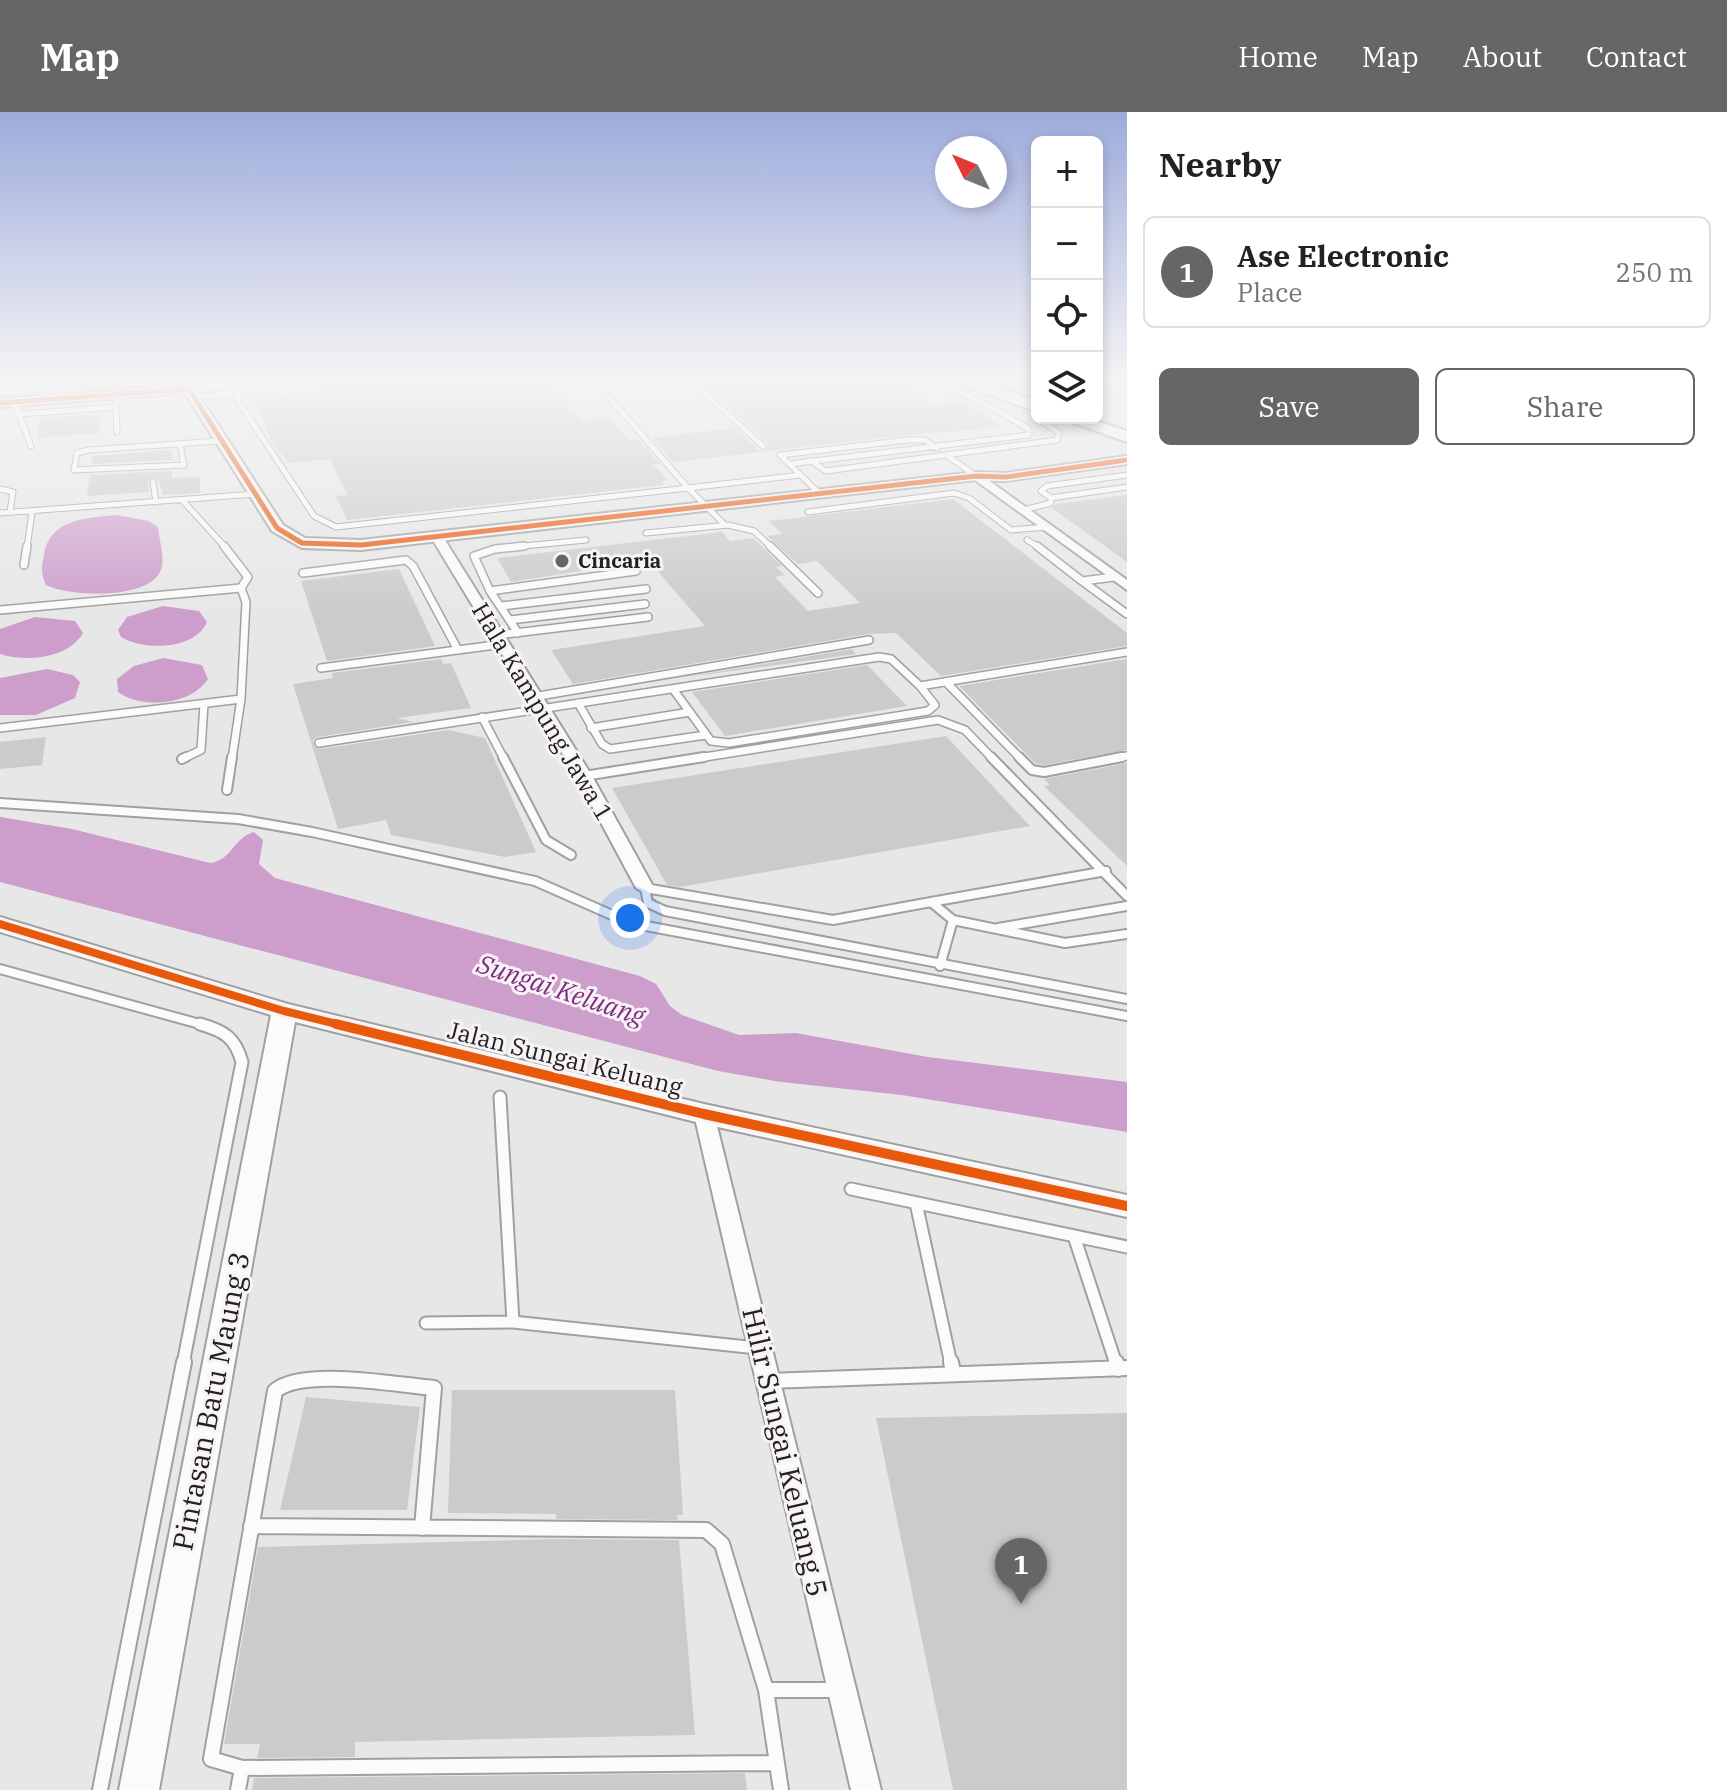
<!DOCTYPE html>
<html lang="en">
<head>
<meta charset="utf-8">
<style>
  body { margin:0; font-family:"IBM Plex Serif",serif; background:#f2f2f2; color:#222 }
  .controls { position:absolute; right:24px; top:24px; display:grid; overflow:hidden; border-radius:12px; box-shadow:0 4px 12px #0003 }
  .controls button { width:72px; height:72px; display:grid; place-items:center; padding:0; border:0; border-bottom:2px solid #e0e0e0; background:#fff; color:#222; font:40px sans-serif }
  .compass { position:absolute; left:935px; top:24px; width:72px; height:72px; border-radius:50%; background:#fff; box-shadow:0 4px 12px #0003; rotate:313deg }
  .you { position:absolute; left:630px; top:806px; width:28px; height:28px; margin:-20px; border:6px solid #fff; border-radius:50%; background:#1a73e8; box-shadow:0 0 0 12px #1a73e833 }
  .badge { display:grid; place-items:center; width:52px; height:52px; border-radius:50%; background:#676667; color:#fff; font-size:26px; font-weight:700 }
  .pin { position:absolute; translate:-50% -66px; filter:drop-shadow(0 2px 4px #0008) }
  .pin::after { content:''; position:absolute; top:42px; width:28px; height:24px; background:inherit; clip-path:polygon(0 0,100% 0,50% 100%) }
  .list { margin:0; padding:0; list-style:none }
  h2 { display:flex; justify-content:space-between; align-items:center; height:104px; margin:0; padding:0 32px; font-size:34px }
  h2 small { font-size:26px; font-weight:400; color:#767676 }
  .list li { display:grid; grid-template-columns:52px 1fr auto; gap:24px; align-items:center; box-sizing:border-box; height:112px; margin:0 16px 16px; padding:0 16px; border:2px solid #e0e0e0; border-radius:12px }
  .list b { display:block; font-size:30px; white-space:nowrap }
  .list p { margin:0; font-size:26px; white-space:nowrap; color:#767676 }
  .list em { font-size:26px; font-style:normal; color:#767676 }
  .actions { display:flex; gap:16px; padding:24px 32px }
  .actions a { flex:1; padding:18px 0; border:2px solid #676667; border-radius:12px; text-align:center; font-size:28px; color:#676667 }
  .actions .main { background:#676667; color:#fff }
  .icon { flex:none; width:44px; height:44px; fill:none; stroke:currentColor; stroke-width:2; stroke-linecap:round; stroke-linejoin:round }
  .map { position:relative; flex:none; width:1127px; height:1678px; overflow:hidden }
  header { display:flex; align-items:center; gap:48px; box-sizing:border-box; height:112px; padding:0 40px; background:#676667; color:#fff }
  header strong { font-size:38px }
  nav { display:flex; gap:44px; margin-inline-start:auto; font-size:28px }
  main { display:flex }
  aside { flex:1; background:#fff }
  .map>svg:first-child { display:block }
  .water { fill:#cd9ecb }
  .building { fill:#cacbcb }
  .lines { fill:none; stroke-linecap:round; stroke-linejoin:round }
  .service-far4-casing { stroke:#a0a0a0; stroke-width:7 }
  .service-far3-casing { stroke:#a0a0a0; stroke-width:10 }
  .service-far2-casing { stroke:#a0a0a0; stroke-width:12 }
  .service-far1-casing { stroke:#a0a0a0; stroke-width:15 }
  .service-casing { stroke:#a0a0a0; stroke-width:18 }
  .minor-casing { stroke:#a0a0a0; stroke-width:4 }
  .tertiary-casing { stroke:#a0a0a0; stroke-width:4 }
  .trunk-casing { stroke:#a0a0a0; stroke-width:4 }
  .service-far4 { stroke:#fcfbfc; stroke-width:5 }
  .service-far3 { stroke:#fcfbfc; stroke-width:7 }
  .service-far2 { stroke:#fcfbfc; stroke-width:8 }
  .service-far1 { stroke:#fcfbfc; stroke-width:11 }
  .service { stroke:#fcfbfc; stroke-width:14 }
  .minor { fill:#fcfbfc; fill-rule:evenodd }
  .tertiary { fill:#fcfbfc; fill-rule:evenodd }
  .trunk { fill:#fcfbfc; fill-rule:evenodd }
  .cycleway-far2-casing { stroke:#f7f3f6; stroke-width:8 }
  .cycleway-far1-casing { stroke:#f7f3f6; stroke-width:13 }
  .cycleway-casing { stroke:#f7f3f6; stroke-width:15 }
  .cycleway-far2 { stroke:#e8590c; stroke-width:5 }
  .cycleway-far1 { stroke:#e8590c; stroke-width:8 }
  .cycleway { stroke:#e8590c; stroke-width:10 }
  .poi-dot { fill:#676667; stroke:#f7f3f6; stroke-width:3 }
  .labels { text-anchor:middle; stroke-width:6; stroke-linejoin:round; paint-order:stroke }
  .far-poi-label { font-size:20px; font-weight:bold; fill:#222122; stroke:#f7f3f6; text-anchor:start }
  .street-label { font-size:24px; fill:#222122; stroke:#f7f3f6 }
  .water-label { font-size:26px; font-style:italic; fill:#7f2e7e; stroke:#f7f3f6 }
  .near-street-label { font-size:28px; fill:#222122; stroke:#f7f3f6 }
</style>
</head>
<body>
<header>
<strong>Map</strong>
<nav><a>Home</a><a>Map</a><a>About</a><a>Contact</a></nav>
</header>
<main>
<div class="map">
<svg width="1127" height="1678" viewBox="0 0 1127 1678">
  <rect width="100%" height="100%" fill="#e8e7e8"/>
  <path class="water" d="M 116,403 L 149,409 L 158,415 C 159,427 164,442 162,454 C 156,489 69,485 46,473 C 40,461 42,454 44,442 C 50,407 86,406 116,403 Z
    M 163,494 L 199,499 L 207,510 C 195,538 144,539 121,525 L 118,518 L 127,505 Z
    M 35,505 L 75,509 L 83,521 C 68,547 26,550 0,542 L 0,517 Z
    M 163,546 L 202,553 L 208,567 C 191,593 143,598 118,580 L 117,567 L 134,554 Z
    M 47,557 L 73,563 L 80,570 L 75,586 L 36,603 L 0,603 L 0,566 Z
    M 0,705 L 72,717 L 210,751 C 231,749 234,725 254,720 L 263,728 L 259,752 L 275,766 L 640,864 L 656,872 L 670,894 L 682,903 L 739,923 L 796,921 L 928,945 L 1127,970 L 1127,1020 L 902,983 L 781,970 L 718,959 L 0,770 Z"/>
  <path class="building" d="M 406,268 L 547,268 L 583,308 L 608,305 L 630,328 L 638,327 L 660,352 L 653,352 L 668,368 L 661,369 L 665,373 L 347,408 L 336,384 L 347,383 L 330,347 L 289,351 L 274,334 L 253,285 Z
    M 699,268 L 898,268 L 932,292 L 963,289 L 1002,315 L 908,323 L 673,350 L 652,326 L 735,316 L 760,339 L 768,336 L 767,330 Z
    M 100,302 L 99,321 L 37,326 L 41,306 Z
    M 171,338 L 172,348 L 92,352 L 93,344 Z
    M 172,359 L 172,366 L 200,365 L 200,381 L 163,383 L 158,367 L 153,365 L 148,369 L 149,380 L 87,384 L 90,363 Z
    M 1127,383 L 1127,450 L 1052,396 L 1056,392 Z
    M 953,387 L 1127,521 L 1127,534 L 941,564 L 896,521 L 868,522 L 573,572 L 551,538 L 705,514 L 648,448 L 511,470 L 497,446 L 722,420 L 730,429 L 753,426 L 782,454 L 776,455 L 785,463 L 775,465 L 808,499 L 860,491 L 817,449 L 798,452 L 767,424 L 782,422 L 769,409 Z
    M 399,457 L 435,534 L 327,549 L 301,469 Z
    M 852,537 L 856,542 L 681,566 Z
    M 441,547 L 443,552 L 451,551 L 471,596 L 397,606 L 413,610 L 318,625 L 313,628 L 314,634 L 320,637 L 448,618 L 485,626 L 536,740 L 505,745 L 391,723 L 386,708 L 338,717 L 293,572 L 333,566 L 332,561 Z
    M 1127,547 L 1127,638 L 1044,653 L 1035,651 L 959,574 Z
    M 867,553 L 907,594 L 725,624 L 692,580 Z
    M 946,624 L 1030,714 L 680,775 L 667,773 L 612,676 Z
    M 46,625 L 42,653 L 0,657 L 0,630 Z
    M 1127,651 L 1127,754 L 1044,674 L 1050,673 L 1044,667 Z
    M 452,1278 L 675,1278 L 683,1403 L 677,1403 L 678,1408 L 556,1407 L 556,1402 L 448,1401 Z
    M 306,1285 L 420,1295 L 407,1398 L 280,1398 Z
    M 1127,1301 L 1127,1678 L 953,1678 L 876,1306 Z
    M 556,1427 L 679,1428 L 695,1623 L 355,1630 L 355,1645 L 257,1646 L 260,1632 L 224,1632 L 258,1435 Z
    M 745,1661 L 747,1678 L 252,1678 L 254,1666 Z"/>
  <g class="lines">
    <defs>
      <path id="service-far4" d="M 81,268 L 100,274 L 168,268
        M 690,268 L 763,334
        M 189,277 L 280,268
        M 0,280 L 54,276 L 59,279 L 58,287
        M 238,281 L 238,289 L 314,404 L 336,415 L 688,376 L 594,268
        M 194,285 L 365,268
        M 14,290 L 31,334
        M 21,302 L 116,295
        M 117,320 L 116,295 L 120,282
        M 180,332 L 184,353 L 74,358 L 77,341 L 88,338 L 220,329
        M 949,345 L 976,364
        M 811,349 L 826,359 L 1057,328 L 1059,321 L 1043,310
        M 789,352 L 1029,323 L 1029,317 L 978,288 L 928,268
        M 153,370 L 156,390
        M 0,377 L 13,380 L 10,400
        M 820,382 L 780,343 L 908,328 L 925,328 L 937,336
        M 1051,386 L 1127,375
        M 182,388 L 226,436
        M 1024,398 L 1051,391 L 1051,386 L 1041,379 L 1047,374 L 1127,363
        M 808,400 L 954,381 L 969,386 L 1011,418 L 1048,415
        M 0,401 L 255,382
        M 724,412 L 688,376 L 800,363
        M 646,421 L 728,413 L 754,419 L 772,436
        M 1027,428 L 1040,436
        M 27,436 L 32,400
        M 504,436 L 586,428"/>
      <path id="service-far3" d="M 770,434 L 818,481
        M 1037,434 L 1082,469 L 1114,465
        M 24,453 L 27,434
        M 303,461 L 406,448 L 413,454 L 458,538
        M 1082,469 L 1127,502
        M 490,479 L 636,459
        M 501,494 L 646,477
        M 0,498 L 241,476 L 248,465 L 224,434
        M 510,508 L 645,492
        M 518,521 L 490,479 L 474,444 L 495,437 L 524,434
        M 497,523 L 648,505
        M 321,556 L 503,532
        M 946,570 L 1021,647
        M 673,577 L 711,629 L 729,631 L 928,599 L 935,593 L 920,574 L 1127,540
        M 533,585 L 869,528
        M 578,591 L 602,632 L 610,637 L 706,623
        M 482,605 L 504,647
        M 0,616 L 241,587
        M 591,616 L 690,600
        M 319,631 L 879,545 L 891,547 L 920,574
        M 182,647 L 201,638 L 204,592
        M 232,647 L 241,587 L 246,490 L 241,476
        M 692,647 L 938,608 L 965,618 L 993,647
        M 1111,647 L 1127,644"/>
      <path id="service-far2" d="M 503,645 L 546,728 L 571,743
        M 991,645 L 1127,784
        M 1019,645 L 1032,658 L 1044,660 L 1122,645
        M 182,647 L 186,645
        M 584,664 L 704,645
        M 227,678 L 232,645
        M 0,691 L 238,707 L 312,720 L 535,769 L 630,811 L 1127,904
        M 931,790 L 1106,759
        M 998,816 L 1127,794
        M 1127,822 L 1065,831 L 953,808 L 931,790 L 833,808 L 645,776 L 648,791 L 665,799 L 1127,887
        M 940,854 L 953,808
        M 0,857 L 207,914"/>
      <path id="service-far1" d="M 500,985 L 513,1210
        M 851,1077 L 1127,1135
        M 916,1091 L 951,1252
        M 1074,1124 L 1116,1252
        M 426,1211 L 513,1210 L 757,1236
        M 183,1252 L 242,950 C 235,925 224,919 200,912"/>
      <path id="service" d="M 951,1250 L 953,1260
        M 1116,1250 L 1118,1257
        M 768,1269 L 1127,1256
        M 251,1414 L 706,1418 L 722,1432 L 766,1578 L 781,1678
        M 422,1416 L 434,1276 C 397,1273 302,1255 275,1279 L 211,1647 L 242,1656 L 776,1651
        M 766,1578 L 839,1578
        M 100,1678 L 184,1250
        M 238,1678 L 242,1656"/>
      <path id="minor" d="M 972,362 L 980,362 L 1127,468 L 1127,478 L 972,366 Z
        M 433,423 L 443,425 L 592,664 L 654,776 L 651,780 L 645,781 L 636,776 L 576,664 L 431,425 Z
        M 704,995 L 711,997 L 714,1002 L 881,1678 L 851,1678 L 694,1002 L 697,997 Z"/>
      <path id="tertiary" d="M 189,273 L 195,277 L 283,413 L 305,426 L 361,428 L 976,360 L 1006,361 L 1127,344 L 1127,352 L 1006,369 L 976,368 L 361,438 L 302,436 L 272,419 L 185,281 L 0,295 L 0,287 Z
        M 0,805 L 288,892 L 704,992 L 1127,1083 L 1127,1105 L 704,1012 L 295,910 L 159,1678 L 119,1678 L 271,903 L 0,820 Z"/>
      <path id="trunk" d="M 949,268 L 975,268 L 1037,289 L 1037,300 Z
        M 1060,306 L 1087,306 L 1127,319 L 1127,330 Z"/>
    </defs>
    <use href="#service-far4" class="service-far4-casing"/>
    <use href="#service-far3" class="service-far3-casing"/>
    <use href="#service-far2" class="service-far2-casing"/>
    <use href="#service-far1" class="service-far1-casing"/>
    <use href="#service" class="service-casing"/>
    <use href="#minor" class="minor-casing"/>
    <use href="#tertiary" class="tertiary-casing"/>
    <use href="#trunk" class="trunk-casing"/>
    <use href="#service-far4" class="service-far4"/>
    <use href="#service-far3" class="service-far3"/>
    <use href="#service-far2" class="service-far2"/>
    <use href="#service-far1" class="service-far1"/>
    <use href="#service" class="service"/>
    <use href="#minor" class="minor"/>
    <use href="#tertiary" class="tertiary"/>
    <use href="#trunk" class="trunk"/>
    <defs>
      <path id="cycleway-far2" d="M 0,291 L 189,277 L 277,416 L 302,431 L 361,433 L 976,364 L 1006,365 L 1127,348"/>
      <path id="cycleway-far1" d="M 0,812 L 284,899 L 345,914"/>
      <path id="cycleway" d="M 336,912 L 704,1002 L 1127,1094"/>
    </defs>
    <use href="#cycleway-far2" class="cycleway-far2-casing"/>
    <use href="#cycleway-far1" class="cycleway-far1-casing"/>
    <use href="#cycleway" class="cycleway-casing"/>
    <use href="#cycleway-far2" class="cycleway-far2"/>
    <use href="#cycleway-far1" class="cycleway-far1"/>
    <use href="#cycleway" class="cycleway"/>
  </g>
  <linearGradient id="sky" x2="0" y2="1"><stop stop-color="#9dabdc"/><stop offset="0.53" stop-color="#f5f4f5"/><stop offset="1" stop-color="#f5f4f5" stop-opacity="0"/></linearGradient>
  <rect width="1127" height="503" fill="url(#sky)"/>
  <circle class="poi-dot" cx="562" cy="449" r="8"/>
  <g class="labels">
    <g class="far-poi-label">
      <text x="578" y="456">Cincaria</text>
    </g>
    <g class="street-label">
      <text transform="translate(542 600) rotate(59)" y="8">Hala Kampung Jawa 1</text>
      <text transform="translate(565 947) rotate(14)" y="8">Jalan Sungai Keluang</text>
    </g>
    <g class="water-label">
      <text transform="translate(561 878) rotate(18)" y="9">Sungai Keluang</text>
    </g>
    <g class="near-street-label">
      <text transform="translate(211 1289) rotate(-79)" y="10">Pintasan Batu Maung 3</text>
      <text transform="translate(785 1340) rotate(77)" y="10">Hilir Sungai Keluang 5</text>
    </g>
  </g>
</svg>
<div class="controls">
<button>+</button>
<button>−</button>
<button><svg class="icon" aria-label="locate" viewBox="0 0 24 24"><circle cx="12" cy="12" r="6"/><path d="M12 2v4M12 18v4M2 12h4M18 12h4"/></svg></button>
<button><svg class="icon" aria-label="layers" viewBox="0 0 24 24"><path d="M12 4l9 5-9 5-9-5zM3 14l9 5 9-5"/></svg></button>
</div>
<svg class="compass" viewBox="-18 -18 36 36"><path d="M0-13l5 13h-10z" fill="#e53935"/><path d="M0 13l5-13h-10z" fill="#767676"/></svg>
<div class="you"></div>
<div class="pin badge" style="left:1021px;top:1492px">1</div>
</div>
<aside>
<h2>Nearby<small></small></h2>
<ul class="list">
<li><span class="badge">1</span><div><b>Ase Electronic</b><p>Place</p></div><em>250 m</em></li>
</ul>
<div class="actions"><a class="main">Save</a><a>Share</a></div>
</aside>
</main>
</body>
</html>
